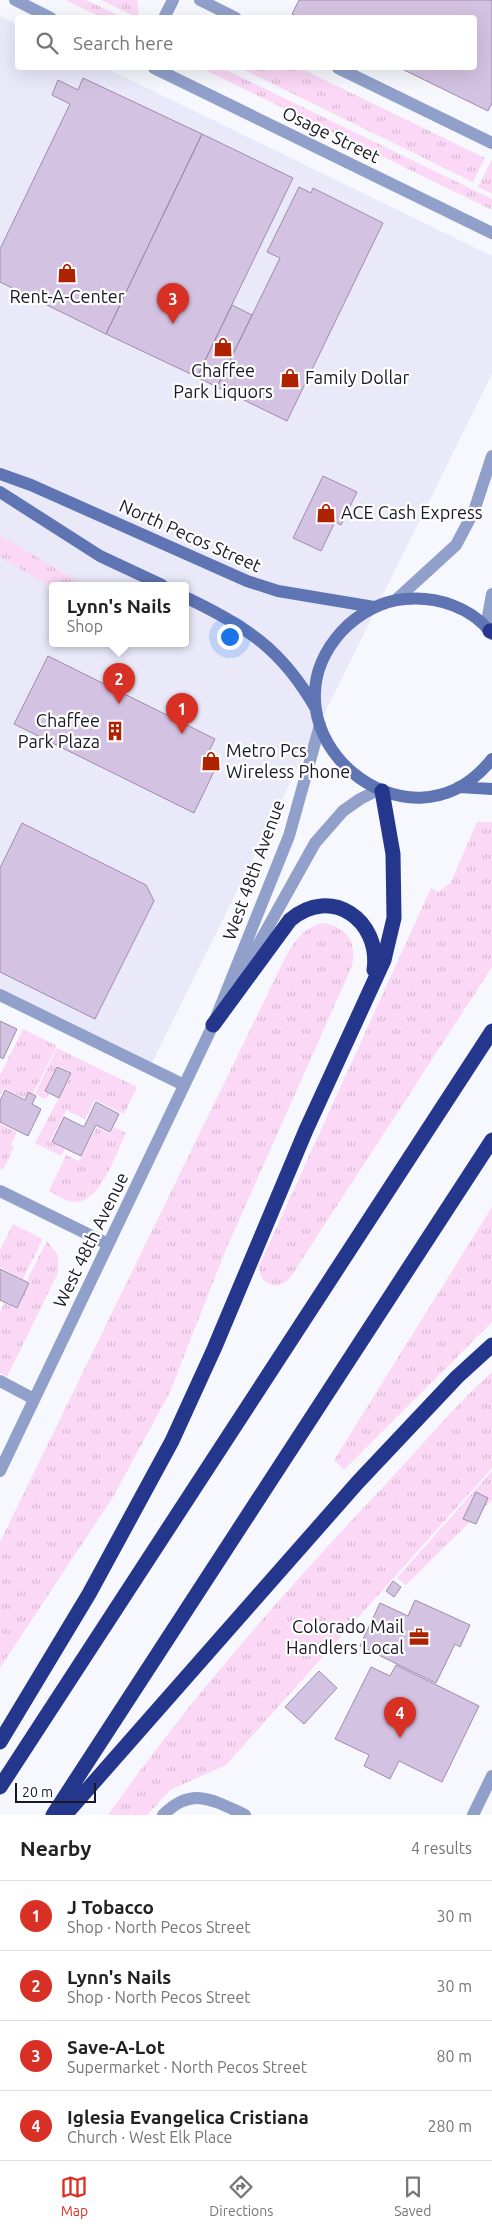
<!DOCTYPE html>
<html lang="en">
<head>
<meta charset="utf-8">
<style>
  body { margin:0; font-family:Ubuntu,sans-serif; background:#f2f2f2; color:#222 }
  .scale { position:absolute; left:15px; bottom:12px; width:81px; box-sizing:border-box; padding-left:5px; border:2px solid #1a1825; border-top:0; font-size:14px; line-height:18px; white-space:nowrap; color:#1a1825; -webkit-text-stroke:4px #fff; paint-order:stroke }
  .you { position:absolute; left:229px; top:636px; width:18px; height:18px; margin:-12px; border:4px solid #fff; border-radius:50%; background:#1a73e8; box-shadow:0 0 0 8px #1a73e833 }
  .badge { display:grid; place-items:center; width:32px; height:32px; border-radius:50%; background:#d93025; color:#fff; font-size:16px; font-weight:700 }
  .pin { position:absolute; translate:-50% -41px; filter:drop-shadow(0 1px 2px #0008) }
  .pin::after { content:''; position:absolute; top:26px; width:18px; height:15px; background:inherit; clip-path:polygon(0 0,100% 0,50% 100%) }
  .popup { position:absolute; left:49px; top:582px; width:140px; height:65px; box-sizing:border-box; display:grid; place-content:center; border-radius:5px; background:#fff; filter:drop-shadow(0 1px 4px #0005); font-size:16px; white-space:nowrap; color:#767676 }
  .popup b { font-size:19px; color:#222 }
  .popup::after { content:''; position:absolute; left:50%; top:100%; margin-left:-10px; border:10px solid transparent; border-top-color:#fff }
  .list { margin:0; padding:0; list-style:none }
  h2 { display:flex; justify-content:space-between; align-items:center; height:65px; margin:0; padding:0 20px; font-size:21px }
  h2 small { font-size:16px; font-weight:400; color:#767676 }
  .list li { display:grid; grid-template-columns:32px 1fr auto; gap:15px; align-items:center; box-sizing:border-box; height:70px; padding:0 20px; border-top:1px solid #e0e0e0 }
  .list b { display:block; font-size:19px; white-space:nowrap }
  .list p { margin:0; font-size:16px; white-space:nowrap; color:#767676 }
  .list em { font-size:16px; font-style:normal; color:#767676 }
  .icon { flex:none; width:28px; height:28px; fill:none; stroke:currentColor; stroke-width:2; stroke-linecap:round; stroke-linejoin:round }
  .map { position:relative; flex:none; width:492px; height:1815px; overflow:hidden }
  .search { position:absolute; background:#fff; box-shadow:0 5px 20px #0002; left:15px; right:15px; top:15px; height:55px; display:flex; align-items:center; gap:12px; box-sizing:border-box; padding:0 18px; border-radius:5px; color:#767676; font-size:19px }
  .sheet { height:345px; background:#fff }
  nav { display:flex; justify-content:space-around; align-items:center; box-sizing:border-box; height:70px; border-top:1px solid #e0e0e0; background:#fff; font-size:14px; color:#767676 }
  nav a { display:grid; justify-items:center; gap:2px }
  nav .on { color:#d93025 }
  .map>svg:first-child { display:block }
  .built { fill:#eae9fa; fill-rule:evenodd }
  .grass { fill:url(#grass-tufts) }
  .building { fill:#d4c2e2; stroke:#9d8caa }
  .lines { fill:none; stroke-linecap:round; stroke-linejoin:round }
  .service { stroke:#90a0ca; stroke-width:12 }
  .minor { stroke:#90a0ca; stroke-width:12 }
  .tertiary { stroke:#90a0ca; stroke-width:12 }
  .secondary { stroke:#5f74b2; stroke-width:12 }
  .motorway { stroke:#24378d; stroke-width:15 }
  .labels { text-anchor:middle; stroke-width:4.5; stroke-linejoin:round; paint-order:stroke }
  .street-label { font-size:18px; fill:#1a1825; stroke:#fff }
  .poi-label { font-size:18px; fill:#1a1825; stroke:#fff; text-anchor:start }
</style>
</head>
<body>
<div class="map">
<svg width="492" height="1815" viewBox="0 0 492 1815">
  <defs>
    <pattern id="grass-tufts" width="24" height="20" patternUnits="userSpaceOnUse" patternTransform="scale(1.25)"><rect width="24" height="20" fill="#fbd8f6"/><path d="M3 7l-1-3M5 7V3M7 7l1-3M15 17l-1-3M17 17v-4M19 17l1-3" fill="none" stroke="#d7b9d3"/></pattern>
  </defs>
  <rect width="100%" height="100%" fill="#f7f7fe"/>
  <path class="built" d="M 0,16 L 17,24 L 18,68 L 106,68 L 492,256 L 492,374 L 152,1063 L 0,991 ZM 53,585 L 185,585 L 185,643 L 53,643 Z"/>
  <path class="grass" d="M 65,0 L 86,0 L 122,17 L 101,17 Z
    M 101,0 L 137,0 L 139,17 L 136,17 Z
    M 201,68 L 222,68 L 492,199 L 492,210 Z
    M 240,68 L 300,68 L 485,158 L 473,182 Z
    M 492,159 L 492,194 L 478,187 Z
    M 0,535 L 81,583 L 79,585 L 53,585 L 53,588 L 0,557 Z
    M 477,822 L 492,822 L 492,967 L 290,1278 C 276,1292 259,1284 259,1266 L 431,888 L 438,892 L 451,882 Z
    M 322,923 C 347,926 357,942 352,966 L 227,1247 L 169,1394 L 113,1497 L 0,1668 L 0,1542 L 269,991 C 282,967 293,929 322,923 Z
    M 23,1029 L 57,1046 L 33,1094 L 28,1091 L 24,1098 L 4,1088 L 0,1096 L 0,1075 Z
    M 57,1048 L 137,1087 L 124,1114 L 95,1100 L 85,1119 L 66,1110 L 50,1142 L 65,1149 L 61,1156 L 35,1143 L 72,1073 L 57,1065 L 44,1092 L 49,1094 L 46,1099 L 35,1094 Z
    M 0,1124 L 17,1132 L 11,1145 L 14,1147 L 3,1170 L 0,1168 Z
    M 97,1127 L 110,1134 L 114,1127 L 126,1133 C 116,1153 100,1204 74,1202 C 65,1201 57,1195 49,1191 L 66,1155 L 79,1161 Z
    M 492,1207 L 492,1322 L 344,1470 L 334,1460 Z
    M 13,1224 L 43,1239 L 23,1279 L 0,1267 L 0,1250 Z
    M 47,1241 L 58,1255 L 58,1273 L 7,1377 L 0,1373 L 0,1312 L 4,1303 L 17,1309 L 30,1282 L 27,1280 Z
    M 492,1372 L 492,1468 L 226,1765 L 170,1790 L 147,1815 L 108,1815 C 190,1698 285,1591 383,1487 C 419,1449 453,1407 492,1372 Z
    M 492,1471 L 492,1500 L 406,1585 L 397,1578 Z"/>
  <path class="building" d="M 299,0 L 492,0 L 492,103 L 488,111 L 400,68 L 474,68 L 474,18 L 299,18 L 292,14 Z
    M 83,78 L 202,134 L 106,334 L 0,282 L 0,249 L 70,104 L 52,95 L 58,80 L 78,90 Z
    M 202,134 L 293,178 L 197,377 L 106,334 Z
    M 299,187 L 311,193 L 313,188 L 383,223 L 287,421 L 217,387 L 280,258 L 267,252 Z
    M 232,305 L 252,315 L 217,387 L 197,377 Z
    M 323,476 L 357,492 L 341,525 L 335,522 L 321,551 L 293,538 Z
    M 48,656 L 215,739 L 208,753 L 220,759 L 194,813 L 14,724 Z
    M 22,823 L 146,885 L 154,901 L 95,1019 L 0,972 L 0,868 Z
    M 0,1021 L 17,1029 L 3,1059 L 0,1057 Z
    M 57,1067 L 71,1073 L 59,1098 L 45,1091 Z
    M 5,1090 L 25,1100 L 28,1092 L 36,1096 L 32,1104 L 41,1109 L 28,1136 L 0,1122 L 0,1101 Z
    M 96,1102 L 119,1114 L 110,1132 L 96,1125 L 81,1156 L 52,1142 L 64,1117 L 84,1127 Z
    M 0,1269 L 29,1283 L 17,1308 L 0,1300 Z
    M 476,1492 L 488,1498 L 476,1524 L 463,1519 Z
    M 393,1581 L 401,1587 L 394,1597 L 386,1591 Z
    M 415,1600 L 470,1625 L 460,1647 L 455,1644 L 436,1683 L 360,1646 L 380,1603 L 408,1616 Z
    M 396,1665 L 479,1706 L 442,1782 L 399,1761 L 390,1779 L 364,1766 L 369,1755 L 335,1739 L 371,1667 L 390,1676 Z
    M 319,1671 L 337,1688 L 304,1724 L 285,1707 Z"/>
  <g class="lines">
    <path class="service" d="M 200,0 L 236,18
      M 164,18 L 173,0
      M 338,68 L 492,143
      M 0,995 L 184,1085
      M 0,1381 L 34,1399"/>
    <path class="minor" d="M 15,0 L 51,18
      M 154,68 L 492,233
      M 0,1191 L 108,1244
      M 163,1815 C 192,1786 213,1800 245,1815
      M 473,1815 L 492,1776"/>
    <path class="tertiary" d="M 397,599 L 456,545 L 474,511 L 492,456
      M 486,627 L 492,594
      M 238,981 L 315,843 L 343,811 L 360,799 L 378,790
      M 0,1471 L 213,1025 L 289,836 L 320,725"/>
    <path class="secondary" d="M 0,474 L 31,485 L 247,581 L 278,591 L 374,607
      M 0,492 L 100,556 L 162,585
      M 185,597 C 246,626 282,649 316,709
      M 492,634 C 472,607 436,596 405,599 C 381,601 358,614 342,631 C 252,730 408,865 492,759
      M 459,787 L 492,789"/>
    <path class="motorway" d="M 490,631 L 492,631
      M 213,1025 L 290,920 C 331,885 381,920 374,970
      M 0,1742 L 89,1594 L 172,1441 L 214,1349 L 306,1130 L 384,960 L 394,918 L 393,854 L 382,791
      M 0,1787 L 492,1031
      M 53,1815 L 492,1140
      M 65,1815 L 358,1482 L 457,1377 L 492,1345"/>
  </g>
  <defs>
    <symbol id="shop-bare" viewBox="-9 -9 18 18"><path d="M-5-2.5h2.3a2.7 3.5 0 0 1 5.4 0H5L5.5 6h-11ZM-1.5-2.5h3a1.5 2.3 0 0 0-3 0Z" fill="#ae2200" stroke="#fff" stroke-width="2.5" paint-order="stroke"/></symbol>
    <symbol id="building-bare" viewBox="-9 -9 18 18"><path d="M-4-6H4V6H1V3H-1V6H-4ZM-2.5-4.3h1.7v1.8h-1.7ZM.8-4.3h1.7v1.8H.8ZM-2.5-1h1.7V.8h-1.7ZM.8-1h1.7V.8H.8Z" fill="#ae2200" stroke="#fff" stroke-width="2.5" paint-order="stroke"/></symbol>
    <symbol id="office-bare" viewBox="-9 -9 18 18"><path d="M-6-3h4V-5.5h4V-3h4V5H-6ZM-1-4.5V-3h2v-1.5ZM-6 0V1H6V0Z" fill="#ae2200" stroke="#fff" stroke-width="2.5" paint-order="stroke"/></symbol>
  </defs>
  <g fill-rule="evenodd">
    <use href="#shop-bare" x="53" y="259" width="28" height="28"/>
    <use href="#shop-bare" x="209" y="333" width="28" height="28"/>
    <use href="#shop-bare" x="276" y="364" width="28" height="28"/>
    <use href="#shop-bare" x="312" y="499" width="28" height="28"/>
    <use href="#building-bare" x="101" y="717" width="28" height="28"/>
    <use href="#shop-bare" x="197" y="747" width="28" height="28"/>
    <use href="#office-bare" x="405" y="1623" width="28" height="28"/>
  </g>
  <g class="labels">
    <g class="street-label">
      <text transform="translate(331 135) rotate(26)" y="6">Osage Street</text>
      <text transform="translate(190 536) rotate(24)" y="6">North Pecos Street</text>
      <text transform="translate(254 870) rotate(-70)" y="6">West 48th Avenue</text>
      <text transform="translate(91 1240) rotate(-64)" y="6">West 48th Avenue</text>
    </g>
    <g class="poi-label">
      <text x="67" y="303" text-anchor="middle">Rent-A-Center</text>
      <text x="223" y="377" text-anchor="middle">Chaffee<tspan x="223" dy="21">Park Liquors</tspan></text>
      <text x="305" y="384">Family Dollar</text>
      <text x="341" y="519">ACE Cash Express</text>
      <text x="100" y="727" text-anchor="end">Chaffee<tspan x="100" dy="21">Park Plaza</tspan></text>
      <text x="226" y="757">Metro Pcs<tspan x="226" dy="21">Wireless Phone</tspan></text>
      <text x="404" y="1633" text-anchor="end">Colorado Mail<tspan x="404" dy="21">Handlers Local</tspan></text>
    </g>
  </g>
</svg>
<div class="scale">20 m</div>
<div class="you"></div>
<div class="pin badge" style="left:182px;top:734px">1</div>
<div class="pin badge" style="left:119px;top:704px">2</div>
<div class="popup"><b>Lynn's Nails</b>Shop</div>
<div class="pin badge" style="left:173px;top:324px">3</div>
<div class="pin badge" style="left:400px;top:1738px">4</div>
<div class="search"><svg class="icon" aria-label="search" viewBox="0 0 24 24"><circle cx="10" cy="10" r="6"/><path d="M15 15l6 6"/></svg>Search here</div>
</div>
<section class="sheet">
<h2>Nearby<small>4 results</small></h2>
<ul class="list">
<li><span class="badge">1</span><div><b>J Tobacco</b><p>Shop · North Pecos Street</p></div><em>30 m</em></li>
<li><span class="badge">2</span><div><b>Lynn's Nails</b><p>Shop · North Pecos Street</p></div><em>30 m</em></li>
<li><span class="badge">3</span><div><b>Save-A-Lot</b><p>Supermarket · North Pecos Street</p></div><em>80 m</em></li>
<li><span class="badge">4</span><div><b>Iglesia Evangelica Cristiana</b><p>Church · West Elk Place</p></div><em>280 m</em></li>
</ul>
</section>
<nav>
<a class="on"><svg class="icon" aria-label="map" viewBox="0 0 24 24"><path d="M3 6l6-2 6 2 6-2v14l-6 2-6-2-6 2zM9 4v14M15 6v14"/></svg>Map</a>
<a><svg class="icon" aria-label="directions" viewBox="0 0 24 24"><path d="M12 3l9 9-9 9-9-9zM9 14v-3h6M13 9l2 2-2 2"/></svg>Directions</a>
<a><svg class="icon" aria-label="saved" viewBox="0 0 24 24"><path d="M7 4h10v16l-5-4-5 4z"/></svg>Saved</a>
</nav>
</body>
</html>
